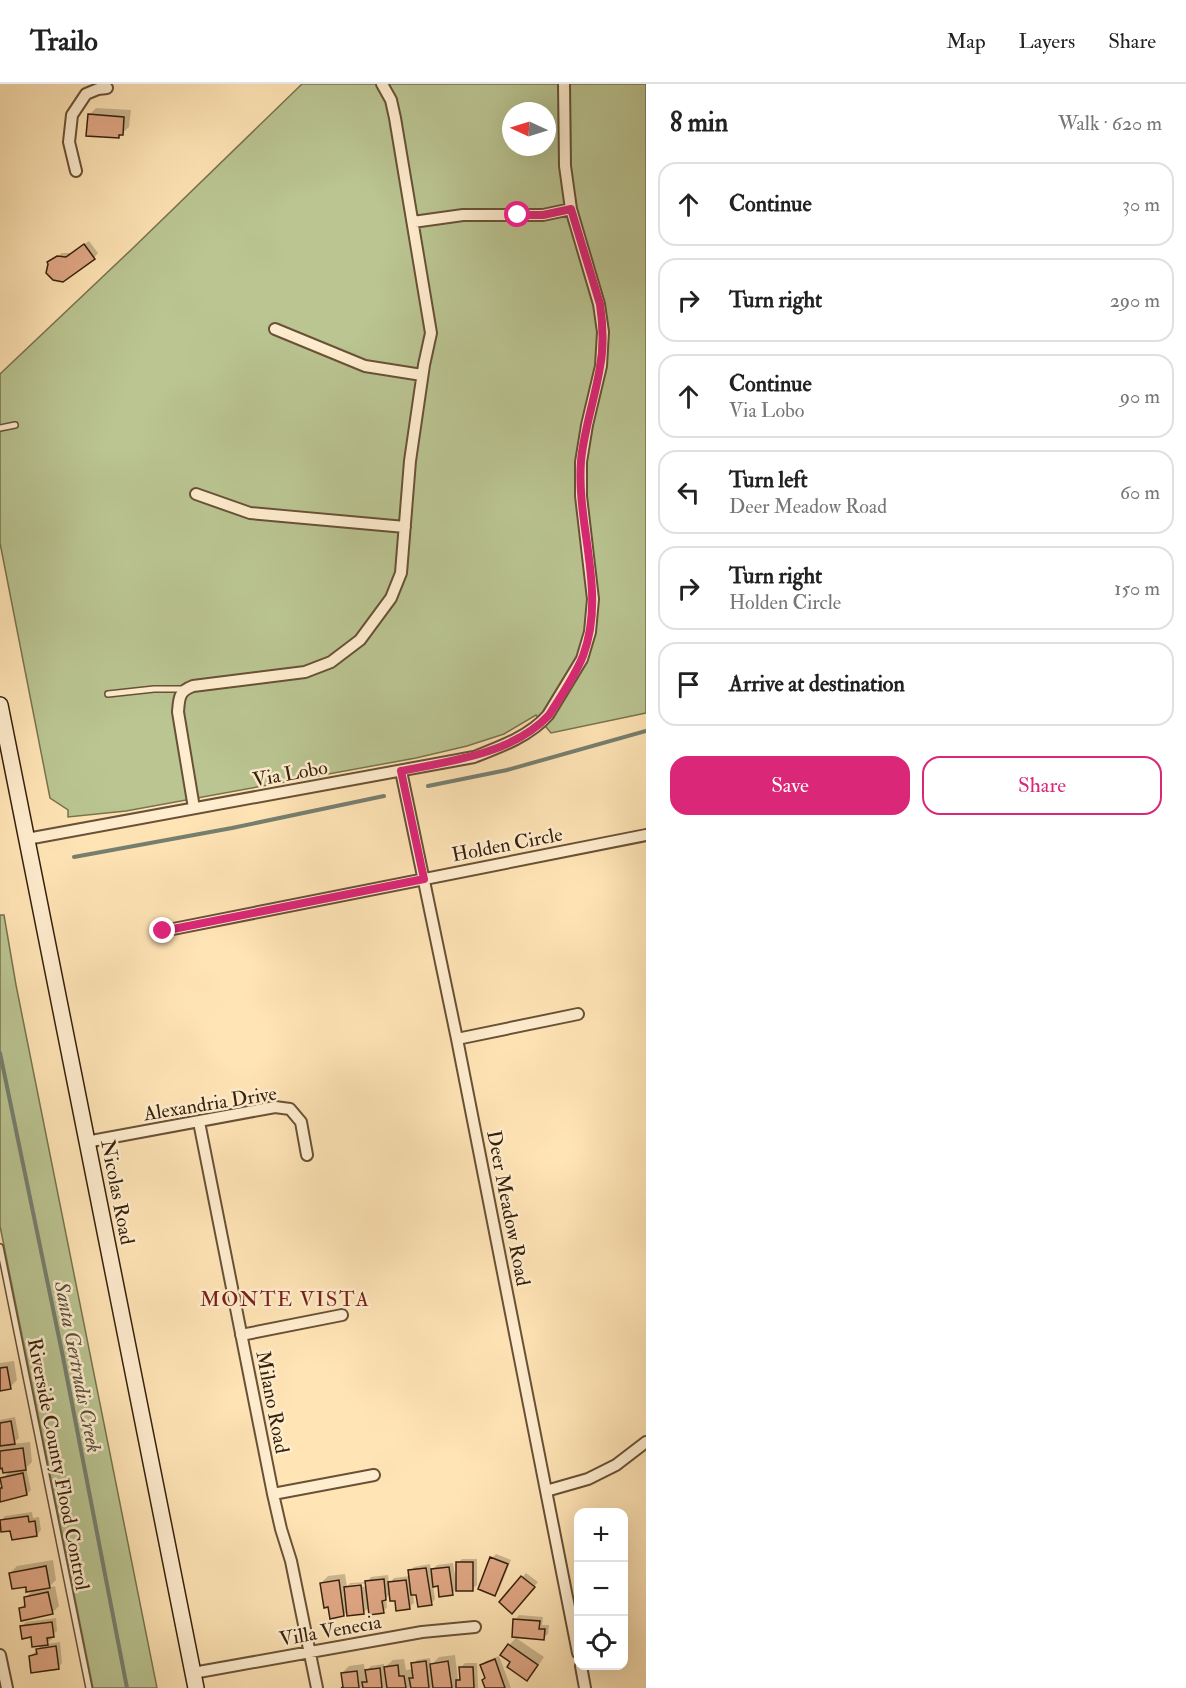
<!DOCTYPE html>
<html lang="en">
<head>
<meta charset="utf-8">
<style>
  body { margin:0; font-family:"IM FELL Double Pica",serif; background:#f2f2f2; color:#222 }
  .controls { position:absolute; right:18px; bottom:18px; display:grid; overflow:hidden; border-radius:12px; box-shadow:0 6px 24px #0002 }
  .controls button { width:54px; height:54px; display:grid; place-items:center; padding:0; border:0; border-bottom:2px solid #e0e0e0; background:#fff; color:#222; font:30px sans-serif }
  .compass { position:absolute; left:502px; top:18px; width:54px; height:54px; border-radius:50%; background:#fff; box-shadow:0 6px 24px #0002; rotate:274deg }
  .stop { position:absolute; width:18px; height:18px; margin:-14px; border:4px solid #db2777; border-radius:50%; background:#fff }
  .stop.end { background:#db2777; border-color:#fff; box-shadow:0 2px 6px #0008 }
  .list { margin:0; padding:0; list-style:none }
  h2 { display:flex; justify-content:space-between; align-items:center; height:78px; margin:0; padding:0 24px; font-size:26px }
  h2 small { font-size:20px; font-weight:400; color:#767676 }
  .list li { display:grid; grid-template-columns:39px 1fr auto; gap:18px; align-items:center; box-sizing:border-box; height:84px; margin:0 12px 12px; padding:0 12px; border:2px solid #e0e0e0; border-radius:18px }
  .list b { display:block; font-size:22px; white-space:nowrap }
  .list p { margin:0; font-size:20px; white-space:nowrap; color:#767676 }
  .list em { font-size:20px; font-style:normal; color:#767676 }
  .actions { display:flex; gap:12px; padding:18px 24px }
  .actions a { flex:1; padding:14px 0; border:2px solid #db2777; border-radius:18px; text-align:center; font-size:21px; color:#db2777 }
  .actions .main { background:#db2777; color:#fff }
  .icon { flex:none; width:33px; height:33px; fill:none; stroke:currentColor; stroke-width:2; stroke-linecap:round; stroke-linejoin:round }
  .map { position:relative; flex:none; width:646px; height:1604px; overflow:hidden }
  header { display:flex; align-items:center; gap:36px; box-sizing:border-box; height:84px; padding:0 30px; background:#fff; border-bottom:2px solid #e0e0e0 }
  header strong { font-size:28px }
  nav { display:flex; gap:33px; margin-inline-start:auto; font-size:21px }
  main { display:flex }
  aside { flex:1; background:#fff }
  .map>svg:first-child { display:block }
  .green { fill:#bac592; stroke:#78724e; stroke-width:1.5; fill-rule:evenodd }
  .shadow { fill:#0003; fill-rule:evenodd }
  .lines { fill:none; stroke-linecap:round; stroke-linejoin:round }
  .stream { stroke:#767f70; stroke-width:4 }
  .building { fill:#e1a886; stroke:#35200b; stroke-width:1.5 }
  .lane-casing { stroke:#685136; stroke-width:8 }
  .street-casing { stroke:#685136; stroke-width:14 }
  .secondary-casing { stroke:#35200b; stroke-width:18 }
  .lane { stroke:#ffedcf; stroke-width:5 }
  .street { stroke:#ffedcf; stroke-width:10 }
  .secondary { stroke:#ffedcf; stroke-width:15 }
  .route { stroke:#db2777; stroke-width:8 }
  .labels { text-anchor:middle; stroke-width:5; stroke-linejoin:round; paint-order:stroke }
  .street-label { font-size:20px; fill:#35200b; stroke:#ffedcf }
  .neighbourhood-label { font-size:21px; letter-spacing:1.5px; fill:#7a1f14; stroke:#ffedcf }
  .water-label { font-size:21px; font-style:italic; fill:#554f3d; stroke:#ffedcf }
</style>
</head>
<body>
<header>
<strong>Trailo</strong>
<nav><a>Map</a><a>Layers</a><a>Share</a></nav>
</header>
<main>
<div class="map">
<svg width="646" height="1604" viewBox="0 0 646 1604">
  <rect width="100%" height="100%" fill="#ffe4b5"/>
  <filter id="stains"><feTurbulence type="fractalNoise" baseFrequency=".00333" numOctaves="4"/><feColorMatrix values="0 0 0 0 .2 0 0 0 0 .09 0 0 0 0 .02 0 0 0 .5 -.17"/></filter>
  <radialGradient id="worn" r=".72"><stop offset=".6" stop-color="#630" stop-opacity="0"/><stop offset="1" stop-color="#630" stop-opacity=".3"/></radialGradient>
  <path class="green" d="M 302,0 L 646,0 L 646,629 L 551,649 L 536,631 L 504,650 L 467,662 L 416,674 L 126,727 L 68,733 L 68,726 L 50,714 L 0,459 L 0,290 L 133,164 ZM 511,27 L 547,27 L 547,63 L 511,63 Z
    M 0,831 L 4,831 L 16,901 L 157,1604 L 93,1604 L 0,1142 Z"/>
  <path class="shadow" d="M 96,24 L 131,26 L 129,43 L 118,53 L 89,31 Z
    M 89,157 L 98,169 L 94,174 L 49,178 L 62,169 L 72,169 Z
    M 14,1277 L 17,1296 L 10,1303 L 0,1305 L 0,1279 Z
    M 15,1333 L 19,1354 L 12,1360 L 30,1358 L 32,1378 L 26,1384 L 31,1406 L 27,1410 L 0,1416 L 2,1395 L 10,1387 L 4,1383 L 0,1383 L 0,1336 Z
    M 32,1428 L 33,1434 L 39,1433 L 41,1446 L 37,1451 L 12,1445 L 1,1437 L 5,1432 Z
    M 496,1470 L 511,1476 L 499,1506 L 495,1510 L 492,1474 Z
    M 462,1475 L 477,1475 L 477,1501 L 472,1505 L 457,1505 L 452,1509 L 439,1500 L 433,1501 L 435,1515 L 431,1520 L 418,1509 L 413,1510 L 414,1519 L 409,1523 L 391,1509 L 386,1514 L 387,1523 L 383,1528 L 370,1522 L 364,1528 L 348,1526 L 344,1531 L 321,1499 L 328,1492 L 345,1490 L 347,1503 L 350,1499 L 367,1498 L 371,1493 L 388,1491 L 389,1500 L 394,1494 L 410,1492 L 410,1487 L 414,1483 L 430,1480 L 431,1487 L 437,1481 L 453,1479 L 456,1497 L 457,1497 L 458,1479 ZM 369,1499 L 369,1502 L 349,1504 L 349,1501 Z
    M 53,1476 L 56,1496 L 48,1504 L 55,1502 L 59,1522 L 52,1529 L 20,1524 L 26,1519 L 25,1514 L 34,1505 L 10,1489 L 17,1482 Z
    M 526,1489 L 538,1498 L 516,1524 L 501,1518 Z
    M 519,1531 L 543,1533 L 542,1541 L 549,1541 L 548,1550 L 543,1554 L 515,1536 Z
    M 56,1534 L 57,1547 L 51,1552 L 52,1555 L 46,1560 L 60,1558 L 62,1579 L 58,1584 L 31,1572 L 35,1568 L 38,1567 L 38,1565 L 43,1560 L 21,1543 L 26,1538 Z
    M 516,1554 L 544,1573 L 534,1588 L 527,1595 L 512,1578 L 509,1561 Z
    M 455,1571 L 458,1596 L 461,1593 L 460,1584 L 465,1579 L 477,1579 L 478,1604 L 343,1604 L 344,1603 L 342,1589 L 349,1582 L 364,1580 L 365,1588 L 371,1582 L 384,1580 L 384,1584 L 393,1576 L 404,1575 L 406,1586 L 413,1585 L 413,1580 L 417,1576 L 430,1574 L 431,1581 L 439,1573 Z
    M 499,1572 L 511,1604 L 487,1604 L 486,1593 L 482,1581 L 486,1577 Z"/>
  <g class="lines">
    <path class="stream" d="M 428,702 L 507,686 L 646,647
      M 74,773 L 232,744 L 384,712
      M 0,969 L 63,1273 L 127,1604"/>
  </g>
  <path class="building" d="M 88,30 L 124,33 L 123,51 L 119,51 L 119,54 L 86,52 Z
    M 84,160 L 95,175 L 63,198 L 53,196 L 46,189 L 48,180 L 47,178 L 57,172 L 66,173 Z
    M 7,1283 L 11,1305 L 0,1307 L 0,1284 Z
    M 11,1337 L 15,1360 L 0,1362 L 0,1339 Z
    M 23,1364 L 26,1386 L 3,1389 L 2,1384 L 0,1385 L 0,1367 Z
    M 23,1389 L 27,1411 L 0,1418 L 0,1404 L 2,1404 L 0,1394 Z
    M 28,1432 L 29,1438 L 35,1437 L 37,1452 L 12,1456 L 10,1447 L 1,1448 L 0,1436 Z
    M 490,1473 L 508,1480 L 495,1512 L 478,1505 Z
    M 456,1478 L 473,1478 L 473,1507 L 456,1507 Z
    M 46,1482 L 50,1504 L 26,1508 L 26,1503 L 12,1505 L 9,1489 Z
    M 449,1483 L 453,1511 L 439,1513 L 438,1502 L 433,1503 L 431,1485 Z
    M 426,1484 L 432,1521 L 418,1523 L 416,1511 L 411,1511 L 408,1486 Z
    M 521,1492 L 535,1503 L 512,1530 L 499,1518 Z
    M 384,1495 L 386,1516 L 382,1517 L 384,1529 L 369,1531 L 365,1497 Z
    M 339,1496 L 344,1532 L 330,1535 L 328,1523 L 324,1524 L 320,1499 Z
    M 406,1496 L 410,1525 L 396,1527 L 395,1517 L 390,1517 L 388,1498 Z
    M 361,1501 L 364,1530 L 347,1532 L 344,1503 Z
    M 48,1508 L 53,1530 L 21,1537 L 19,1524 L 25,1523 L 24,1513 Z
    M 513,1535 L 540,1537 L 539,1545 L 545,1545 L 544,1556 L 512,1553 Z
    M 52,1538 L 54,1553 L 47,1554 L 48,1561 L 32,1563 L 31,1553 L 22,1555 L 20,1542 Z
    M 508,1560 L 538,1581 L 527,1597 L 507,1583 L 510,1578 L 500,1571 Z
    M 56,1562 L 59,1585 L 31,1589 L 29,1572 L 37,1570 L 36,1565 Z
    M 495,1575 L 505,1604 L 485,1604 L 482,1596 L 485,1594 L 480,1581 Z
    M 426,1577 L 429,1604 L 411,1604 L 409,1594 L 413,1594 L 411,1579 Z
    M 448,1577 L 452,1604 L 433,1604 L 430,1580 Z
    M 398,1581 L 399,1592 L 404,1592 L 406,1604 L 387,1604 L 384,1583 Z
    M 459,1583 L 473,1583 L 474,1604 L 456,1604 L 456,1596 L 460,1596 Z
    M 380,1584 L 382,1604 L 363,1604 L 362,1598 L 367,1598 L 365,1586 Z
    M 357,1587 L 359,1604 L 341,1604 L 343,1603 L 341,1589 Z"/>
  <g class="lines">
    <defs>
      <path id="lane" d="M 0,344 L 15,341
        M 108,610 L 154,605 L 184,605
        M 0,1163 L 89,1604"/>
      <path id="street" d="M 76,87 L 69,58 L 72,31 L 86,10 L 98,5 L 107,4
        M 413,138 L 463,131 L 543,131 L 571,125 L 565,82 L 564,0
        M 275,245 L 365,282 L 422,291
        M 196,410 L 250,429 L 405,443
        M 401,687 L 457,955 L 578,1569
        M 194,724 L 178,628 C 179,614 179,607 193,602 L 305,588 L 331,578 L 360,556 L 391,514 L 401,489 L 410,377 L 424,281 L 431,249 L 395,34 L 391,16 L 382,0
        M 27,755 L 474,673 C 500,663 530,652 548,631 L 582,575 L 590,548 L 593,515 L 581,412 L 581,378 L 587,341 L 601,282 L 603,248 L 599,220 L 571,125
        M 163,847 L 646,751
        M 457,955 L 578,930
        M 199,1038 L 273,1410 L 281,1445 L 291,1477 L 317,1604
        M 86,1058 L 275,1023 L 290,1025 L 301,1038 L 307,1071
        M 241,1251 L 342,1231
        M 546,1407 L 588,1395 L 616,1381 L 646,1358
        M 273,1410 L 374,1391
        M 0,1571 L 7,1604
        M 581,1582 L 585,1604
        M 193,1589 L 422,1548 L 475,1543"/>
      <path id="secondary" d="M 0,621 L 196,1604"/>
    </defs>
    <use href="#lane" class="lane-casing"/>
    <use href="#street" class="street-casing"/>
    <use href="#secondary" class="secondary-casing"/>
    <use href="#lane" class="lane"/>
    <use href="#street" class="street"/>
    <use href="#secondary" class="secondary"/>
  </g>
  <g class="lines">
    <path class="route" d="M 163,847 L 424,795 L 401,687 C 450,677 513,670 549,631 C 561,612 575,592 583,572 C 607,508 576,442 581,377 C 584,345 595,315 600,283 C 604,262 603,241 600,220 L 571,125 L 543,131 L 518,131"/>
  </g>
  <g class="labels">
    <g class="street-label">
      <text transform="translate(290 689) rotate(-10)" y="7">Via Lobo</text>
      <text transform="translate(507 760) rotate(-11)" y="7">Holden Circle</text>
      <text transform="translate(210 1019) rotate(-9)" y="7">Alexandria Drive</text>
      <text transform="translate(118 1108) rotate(79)" y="7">Nicolas Road</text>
      <text transform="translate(509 1124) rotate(79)" y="7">Deer Meadow Road</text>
      <text transform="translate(273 1318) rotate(79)" y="7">Milano Road</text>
      <text transform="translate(59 1380) rotate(79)" y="7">Riverside County Flood Control</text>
      <text transform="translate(330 1546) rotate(-10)" y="7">Villa Venecia</text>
    </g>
    <g class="neighbourhood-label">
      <text x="285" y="1222">MONTE VISTA</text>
    </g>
    <g class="water-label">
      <text transform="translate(78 1283) rotate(79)" y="7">Santa Gertrudis Creek</text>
    </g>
  </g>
  <rect width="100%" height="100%" filter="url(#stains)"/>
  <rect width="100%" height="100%" fill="url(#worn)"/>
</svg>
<div class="controls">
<button>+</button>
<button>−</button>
<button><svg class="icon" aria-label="locate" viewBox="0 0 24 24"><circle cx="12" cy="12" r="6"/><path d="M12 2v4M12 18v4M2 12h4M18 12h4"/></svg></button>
</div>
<svg class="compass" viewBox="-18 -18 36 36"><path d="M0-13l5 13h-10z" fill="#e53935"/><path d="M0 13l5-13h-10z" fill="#767676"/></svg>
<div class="stop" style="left:518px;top:131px"></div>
<div class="stop end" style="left:163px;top:847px"></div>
</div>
<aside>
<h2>8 min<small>Walk · 620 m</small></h2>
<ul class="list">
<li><svg class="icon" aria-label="ahead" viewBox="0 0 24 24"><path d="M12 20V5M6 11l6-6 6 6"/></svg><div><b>Continue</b></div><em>30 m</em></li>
<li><svg class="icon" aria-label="right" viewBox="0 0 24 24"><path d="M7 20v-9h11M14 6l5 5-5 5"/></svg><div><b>Turn right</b></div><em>290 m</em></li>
<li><svg class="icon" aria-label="ahead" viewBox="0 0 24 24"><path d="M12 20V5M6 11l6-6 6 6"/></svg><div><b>Continue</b><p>Via Lobo</p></div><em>90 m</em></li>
<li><svg class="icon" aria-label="left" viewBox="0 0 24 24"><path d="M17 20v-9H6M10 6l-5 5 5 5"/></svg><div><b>Turn left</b><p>Deer Meadow Road</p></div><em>60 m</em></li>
<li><svg class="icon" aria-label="right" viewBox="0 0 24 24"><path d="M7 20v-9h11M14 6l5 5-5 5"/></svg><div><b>Turn right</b><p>Holden Circle</p></div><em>150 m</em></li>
<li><svg class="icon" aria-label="arrive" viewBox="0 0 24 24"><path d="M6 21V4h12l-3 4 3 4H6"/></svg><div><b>Arrive at destination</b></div></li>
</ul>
<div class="actions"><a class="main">Save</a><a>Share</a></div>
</aside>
</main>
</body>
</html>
